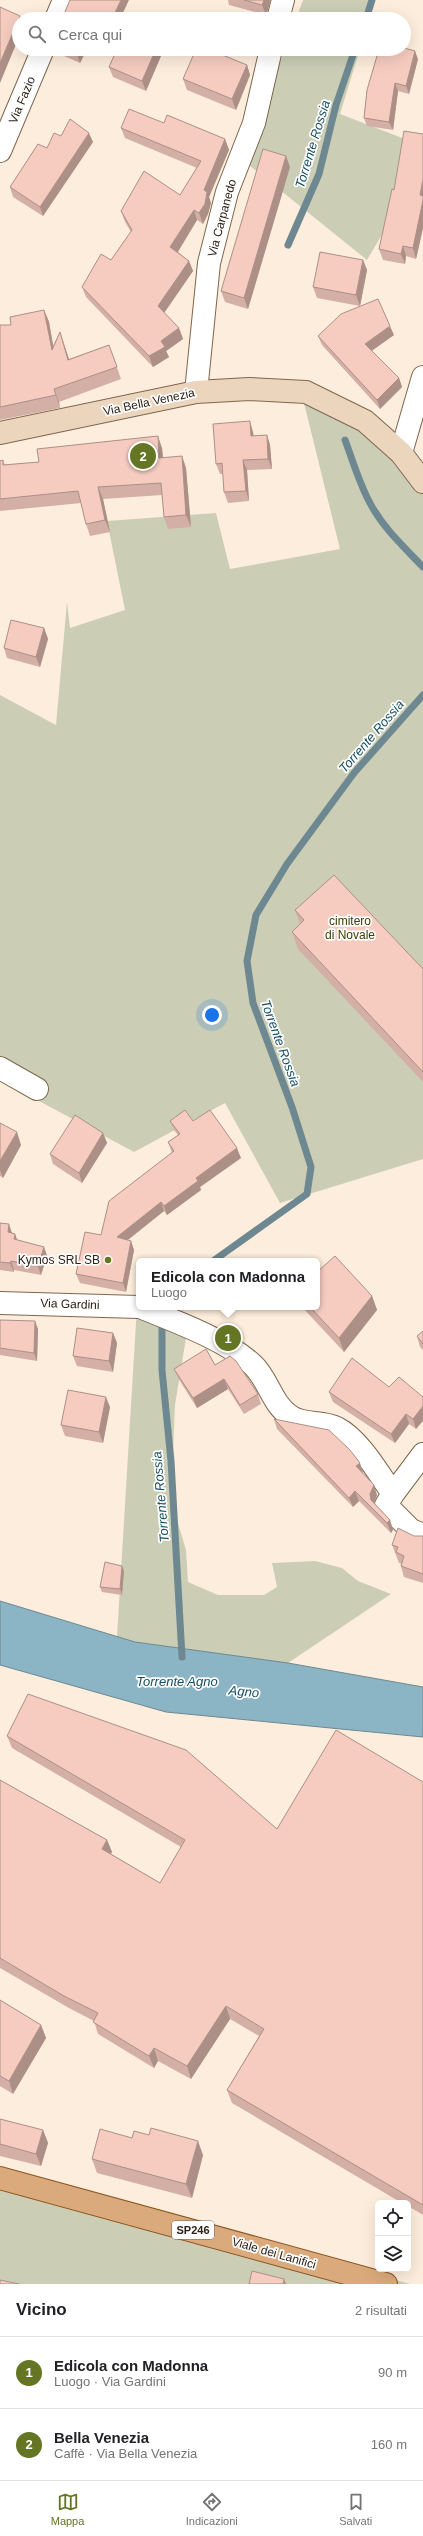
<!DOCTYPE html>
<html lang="it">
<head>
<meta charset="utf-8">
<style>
  body { margin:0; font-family:Helvetica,sans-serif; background:#f6f6f6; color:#202124 }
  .controls { position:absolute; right:12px; bottom:12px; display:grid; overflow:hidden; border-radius:6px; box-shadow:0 4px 16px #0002 }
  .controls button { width:36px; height:36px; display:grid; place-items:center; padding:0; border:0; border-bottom:1px solid #e0e0e0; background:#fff; color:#202124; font:20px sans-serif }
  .you { position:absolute; left:212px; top:1015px; width:14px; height:14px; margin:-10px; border:3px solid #fff; border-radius:50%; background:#1a73e8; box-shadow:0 0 0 6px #1a73e833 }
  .badge { display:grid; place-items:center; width:26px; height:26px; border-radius:50%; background:#647523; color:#fff; font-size:13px; font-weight:700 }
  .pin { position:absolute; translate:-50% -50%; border:2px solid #fff; box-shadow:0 1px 4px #0006 }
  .popup { position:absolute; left:136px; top:1258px; width:184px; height:52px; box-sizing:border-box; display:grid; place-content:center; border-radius:6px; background:#fff; filter:drop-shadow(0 1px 3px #0005); font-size:13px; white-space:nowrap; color:#757577 }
  .popup b { font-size:15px; color:#202124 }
  .popup::after { content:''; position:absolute; left:50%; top:100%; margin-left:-8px; border:8px solid transparent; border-top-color:#fff }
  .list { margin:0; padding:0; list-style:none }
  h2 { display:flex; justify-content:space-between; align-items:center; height:52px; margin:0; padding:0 16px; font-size:17px }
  h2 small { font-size:13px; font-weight:400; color:#757577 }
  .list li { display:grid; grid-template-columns:26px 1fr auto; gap:12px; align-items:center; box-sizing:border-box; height:72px; padding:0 16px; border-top:1px solid #e0e0e0 }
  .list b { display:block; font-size:15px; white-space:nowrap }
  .list p { margin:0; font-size:13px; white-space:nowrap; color:#757577 }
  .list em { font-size:13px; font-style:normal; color:#757577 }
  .icon { flex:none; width:22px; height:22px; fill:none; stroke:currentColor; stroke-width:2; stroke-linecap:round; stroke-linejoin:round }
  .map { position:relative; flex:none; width:423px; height:2284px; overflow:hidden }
  .search { position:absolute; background:#fff; box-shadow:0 4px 16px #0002; left:12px; right:12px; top:12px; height:44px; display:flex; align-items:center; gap:10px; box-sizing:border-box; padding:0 14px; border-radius:22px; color:#757577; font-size:15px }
  .sheet { height:196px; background:#fff }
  nav { display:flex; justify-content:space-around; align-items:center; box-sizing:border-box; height:56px; border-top:1px solid #e0e0e0; background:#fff; font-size:11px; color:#757577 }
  nav a { display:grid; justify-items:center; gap:2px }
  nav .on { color:#647523 }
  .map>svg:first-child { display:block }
  .green { fill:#cbceb5 }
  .water { fill:#8bb4c5; stroke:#6e8891 }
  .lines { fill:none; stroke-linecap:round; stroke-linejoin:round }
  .stream { stroke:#6e8891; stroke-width:7 }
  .street-casing { stroke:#7f674e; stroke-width:24 }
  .secondary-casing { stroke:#7f674e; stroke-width:24 }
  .primary-casing { stroke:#8d561f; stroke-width:24 }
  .street { stroke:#fff; stroke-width:22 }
  .secondary { stroke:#ecd5bd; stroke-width:22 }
  .primary { stroke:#daaa7c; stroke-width:22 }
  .wall { fill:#d4afa5 }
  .shaded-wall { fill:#ac8f86 }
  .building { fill:#f6ccc0; stroke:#ac8f86 }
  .poi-dot { fill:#647523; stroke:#fdfdfd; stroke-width:1.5 }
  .labels { text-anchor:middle; stroke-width:3.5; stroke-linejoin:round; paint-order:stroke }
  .shield { fill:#fdfdfd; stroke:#6b645c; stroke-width:1 }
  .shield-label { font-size:11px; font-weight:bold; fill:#2c2217 }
  .street-label { font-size:12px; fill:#2c2217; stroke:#fdfdfd }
  .park-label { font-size:12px; fill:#3c3f00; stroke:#fdfdfd }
  .poi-label { font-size:12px; fill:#2c2217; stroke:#fdfdfd; text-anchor:end }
  .water-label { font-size:13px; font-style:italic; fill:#164e61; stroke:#fdfdfd }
</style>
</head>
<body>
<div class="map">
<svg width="423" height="2284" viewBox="0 0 423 2284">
  <rect width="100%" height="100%" fill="#fdeddc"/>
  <path class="green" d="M 303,0 L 375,0 L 370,19 L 296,19 Z
    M 285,49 L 360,49 L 340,114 L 423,146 L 423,165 L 367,260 L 244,161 Z
    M 304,403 L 370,434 L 423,494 L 423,1159 L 280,1203 L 225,1103 L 134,1152 L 0,1080 L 0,695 L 56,725 L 67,602 L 70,628 L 125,610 L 107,521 L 216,513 L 230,569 L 340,549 Z
    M 137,1306 L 188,1326 L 175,1405 L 171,1500 L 186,1550 L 188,1582 L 218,1595 L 264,1595 L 277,1587 L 272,1563 L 315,1561 L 342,1568 L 358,1581 L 391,1594 L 288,1663 L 135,1642 L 117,1637 Z
    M 0,2171 L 44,2182 L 410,2284 L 0,2284 Z"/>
  <path class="water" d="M 0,1601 L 135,1642 L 288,1663 L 423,1687 L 423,1737 L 166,1712 L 0,1665 Z"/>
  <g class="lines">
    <path class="stream" d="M 366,19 L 372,0
      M 288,245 L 319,174 L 336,105 L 355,49
      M 345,440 C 353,461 359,483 370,503 C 383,528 404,547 423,567
      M 213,1261 L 307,1194 L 311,1167 L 292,1107 L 253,1003 L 247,961 L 256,915 L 287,864 L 354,773 L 423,695
      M 162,1319 L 162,1370 L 171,1461 L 182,1657"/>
    <defs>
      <path id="street" d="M 56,19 L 64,0
        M 278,19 L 283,0
        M 0,151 L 43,49
        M 196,392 L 209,263 L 227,192 L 254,123 L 271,49
        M 401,453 L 423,377
        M 0,1068 L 37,1089
        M 0,1303 L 139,1307
        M 140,1307 C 174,1321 227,1340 253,1365 C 268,1379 272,1404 290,1416 C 304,1426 322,1420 337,1428 C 359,1439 379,1474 393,1494 L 386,1505 L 411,1530 L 423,1535
        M 393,1494 L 423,1454"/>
      <path id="secondary" d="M 0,433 L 196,392 L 249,389 L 306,392 L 365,421 L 401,453 L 423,482"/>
      <path id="primary" d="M 0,2178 L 386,2284"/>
    </defs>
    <use href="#street" class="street-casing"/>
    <use href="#secondary" class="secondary-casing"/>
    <use href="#primary" class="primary-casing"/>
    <use href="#street" class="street"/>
    <use href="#secondary" class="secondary"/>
    <use href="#primary" class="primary"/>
  </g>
  <path class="wall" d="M 70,0 L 120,19 L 59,19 L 64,14 Z
    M 228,0 L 271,0 L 266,15 L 229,5 Z
    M 54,49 L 87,49 L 80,63 L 55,52 Z
    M 164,49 L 146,91 L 113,77 L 109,67 Z
    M 418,59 L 409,94 L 398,91 L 393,130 L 367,126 L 364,118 L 367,90 Z
    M 247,65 L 250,75 L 236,110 L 187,90 L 183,79 Z
    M 164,123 L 225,139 L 229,150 L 209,197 L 211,203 L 208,214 L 203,224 L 197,220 L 178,252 L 189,261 L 193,271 L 164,313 L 179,328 L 183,339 L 166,351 L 169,357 L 153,367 L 86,297 L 82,287 L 111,260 L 131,232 L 125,222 L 121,211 L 180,195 L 197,168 L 125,138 L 121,128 Z
    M 423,134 L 423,228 L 416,259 L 406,256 L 405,264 L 383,260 L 379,249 L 394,190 Z
    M 61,136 L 93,142 L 43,216 L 13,197 L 10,187 L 47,148 Z
    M 290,167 L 248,309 L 225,302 L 221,291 Z
    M 363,260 L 367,270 L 360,306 L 317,298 L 313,287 Z
    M 44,310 L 49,322 L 53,346 L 60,332 L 69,359 L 109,345 L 121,379 L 59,402 L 60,408 L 0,420 L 0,325 L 11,325 Z
    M 394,335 L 372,351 L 399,378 L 402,387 L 380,409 L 322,345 L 318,336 Z
    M 253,432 L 254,436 L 267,435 L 270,445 L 272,469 L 247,470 L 249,501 L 228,503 L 224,492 L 223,474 L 220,474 L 216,464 Z
    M 162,448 L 163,458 L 182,456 L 186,468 L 191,527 L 168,529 L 164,517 L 162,495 L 103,499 L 110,532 L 90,536 L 86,524 L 81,503 L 0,511 L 0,461 L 3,460 L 5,465 L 39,462 Z
    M 44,628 L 48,639 L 40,667 L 7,658 L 4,648 Z
    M 295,910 L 423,969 L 423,1082 L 298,949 L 292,932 L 300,924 Z
    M 170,1121 L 193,1121 L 241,1158 L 200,1187 L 201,1190 L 167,1215 L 164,1211 L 128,1240 L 131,1241 L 134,1250 L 126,1292 L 80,1283 L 76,1274 L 101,1235 L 172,1153 L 168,1142 L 178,1135 L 174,1130 Z
    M 0,1123 L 21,1145 L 3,1178 L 0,1176 Z
    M 103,1133 L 107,1143 L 82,1183 L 53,1164 L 50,1154 Z
    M 0,1223 L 12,1233 L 15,1234 L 17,1240 L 44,1247 L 47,1256 L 41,1275 L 14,1270 L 14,1272 L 0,1270 Z
    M 372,1296 L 377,1310 L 344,1352 L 302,1307 L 317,1307 Z
    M 0,1320 L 38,1329 L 37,1361 L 0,1355 Z
    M 423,1331 L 423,1350 L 420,1347 L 417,1336 Z
    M 113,1333 L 117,1343 L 113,1372 L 77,1366 L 73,1356 Z
    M 215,1365 L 258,1394 L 261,1404 L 244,1414 L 228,1389 L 197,1408 L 178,1378 L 174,1369 Z
    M 389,1387 L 423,1397 L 416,1429 L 409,1424 L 395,1443 L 333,1402 L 329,1392 Z
    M 110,1407 L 103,1443 L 65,1436 L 61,1425 Z
    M 274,1419 L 363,1472 L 363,1473 L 377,1495 L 374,1503 L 390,1520 L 393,1530 L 391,1533 L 359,1501 L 353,1507 L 277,1429 Z
    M 414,1536 L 423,1536 L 423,1583 L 404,1577 L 401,1566 L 402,1564 L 399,1563 L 392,1545 Z
    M 124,1571 L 122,1595 L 102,1592 L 100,1587 Z
    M 7,1736 L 277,1829 L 423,1782 L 423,2215 L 408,2206 L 408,2203 L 402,2203 L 232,2103 L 227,2090 L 259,2036 L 230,2019 L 191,2079 L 158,2061 L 154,2068 L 98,2034 L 94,2021 L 69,2008 L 0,1968 L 0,1780 L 107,1840 L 112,1852 L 111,1854 L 160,1883 L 181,1847 L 12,1748 Z
    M 0,2000 L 41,2025 L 46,2038 L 13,2094 L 0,2086 Z
    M 0,2119 L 43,2130 L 48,2143 L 41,2166 L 0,2156 Z
    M 203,2155 L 192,2198 L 97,2173 L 92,2159 Z"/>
  <path class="shaded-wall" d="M 121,0 L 129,0 L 120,19 L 112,19 Z
    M 264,0 L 271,0 L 266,15 L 262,5 Z
    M 94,15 L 96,19 L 92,19 Z
    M 20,16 L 21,19 L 19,19 L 19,37 L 0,83 L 0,63 Z
    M 79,49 L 87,49 L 80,63 L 77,54 Z
    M 156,49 L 164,49 L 146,91 L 142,81 Z
    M 415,51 L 418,59 L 409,94 L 406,86 Z
    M 247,65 L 250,75 L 236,110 L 232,99 Z
    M 395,83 L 398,91 L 393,130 L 389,122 Z
    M 89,133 L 93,142 L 43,216 L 40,207 Z
    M 225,139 L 229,150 L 209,197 L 211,203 L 208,214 L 203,224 L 199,213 L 204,190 Z
    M 286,156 L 290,167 L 248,309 L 244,298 Z
    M 423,179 L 423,228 L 416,259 L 413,248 Z
    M 194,210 L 197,220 L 174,258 L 170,247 Z
    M 403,246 L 406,256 L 405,264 L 401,254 Z
    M 363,260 L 367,270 L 360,306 L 356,295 Z
    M 189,261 L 193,271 L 162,316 L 158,306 Z
    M 44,310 L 49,322 L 56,362 L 52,350 Z
    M 390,326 L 394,335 L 368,353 L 365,344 Z
    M 179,328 L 183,339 L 166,351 L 169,357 L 153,367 L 149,356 L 161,341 Z
    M 60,332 L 64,344 L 73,372 L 68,360 Z
    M 399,378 L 402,387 L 380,409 L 377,400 Z
    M 54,389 L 59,402 L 60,408 L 56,395 Z
    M 250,421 L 253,432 L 254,446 L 251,436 Z
    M 267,435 L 270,445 L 272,469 L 268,459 Z
    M 158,436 L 162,448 L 164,470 L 159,458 Z
    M 182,456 L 186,468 L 191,527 L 186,515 Z
    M 243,460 L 247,470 L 249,501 L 246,491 Z
    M 98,487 L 103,499 L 110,532 L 105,520 Z
    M 44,628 L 48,639 L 40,667 L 36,657 Z
    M 17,1132 L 21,1145 L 3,1178 L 0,1170 L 0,1161 Z
    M 103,1133 L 107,1143 L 82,1183 L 79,1173 Z
    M 237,1148 L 241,1158 L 200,1187 L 201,1190 L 167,1215 L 164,1206 L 196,1178 Z
    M 161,1202 L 164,1211 L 120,1246 L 117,1237 Z
    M 9,1224 L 12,1233 L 11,1241 L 8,1232 Z
    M 15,1234 L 18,1242 L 14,1239 Z
    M 131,1241 L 134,1250 L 126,1292 L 123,1283 Z
    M 44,1247 L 47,1256 L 41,1275 L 38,1266 Z
    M 11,1261 L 14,1270 L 14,1272 L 10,1263 Z
    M 372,1296 L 377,1310 L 344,1352 L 339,1338 Z
    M 35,1321 L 38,1329 L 37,1361 L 34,1353 Z
    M 113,1333 L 117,1343 L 113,1372 L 109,1361 Z
    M 224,1379 L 228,1389 L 197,1408 L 193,1398 Z
    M 106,1397 L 110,1407 L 103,1443 L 99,1432 Z
    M 423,1406 L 423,1421 L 416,1429 L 413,1419 Z
    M 406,1414 L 409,1424 L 395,1443 L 391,1434 Z
    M 360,1463 L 363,1472 L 360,1476 L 356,1466 Z
    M 374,1485 L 377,1495 L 374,1503 L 371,1500 L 370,1494 Z
    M 355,1491 L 359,1501 L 353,1507 L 349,1498 Z
    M 390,1520 L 393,1530 L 391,1533 L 387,1523 Z
    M 122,1566 L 124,1571 L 122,1595 L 120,1589 Z
    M 107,1840 L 112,1852 L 106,1861 L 102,1849 Z
    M 226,2006 L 230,2019 L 191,2079 L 187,2066 Z
    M 41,2025 L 46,2038 L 13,2094 L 9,2081 Z
    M 154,2048 L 158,2061 L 154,2068 L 149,2056 Z
    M 43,2130 L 48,2143 L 41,2166 L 36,2154 Z
    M 198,2141 L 203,2155 L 192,2198 L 186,2184 Z
    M 284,2279 L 286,2284 L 283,2284 Z"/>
  <path class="building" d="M 70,0 L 121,0 L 112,19 L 104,19 L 94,15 L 92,19 L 59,19 L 64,14 Z
    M 244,0 L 264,0 L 262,5 Z
    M 0,7 L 20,16 L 0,63 Z
    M 404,48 L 415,51 L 406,86 L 395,83 L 389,122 L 364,118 L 367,90 L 379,49 L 404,49 Z
    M 65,49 L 79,49 L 77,54 Z
    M 117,49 L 156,49 L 142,81 L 109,67 Z
    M 196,49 L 208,49 L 247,65 L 232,99 L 183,79 Z
    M 129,109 L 164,123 L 167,115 L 225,139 L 204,190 L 207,192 L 205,204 L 199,213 L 194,210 L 170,247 L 189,261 L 158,306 L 179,328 L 161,341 L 165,347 L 149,356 L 82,287 L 101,254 L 111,260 L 132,230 L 121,211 L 144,171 L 180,195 L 201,161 L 121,128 Z
    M 70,119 L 89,133 L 40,207 L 10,187 L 38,144 L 47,148 L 54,133 L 61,136 Z
    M 404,131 L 423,134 L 423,179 L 420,195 L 423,196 L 423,200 L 413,248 L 403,246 L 401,254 L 379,249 L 392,189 L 394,190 Z
    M 263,149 L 286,156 L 244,298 L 221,291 Z
    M 320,252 L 363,260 L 356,295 L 313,287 Z
    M 378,299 L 390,326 L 365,344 L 399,378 L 377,400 L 318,336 L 341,314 Z
    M 44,310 L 52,350 L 60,332 L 68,360 L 109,345 L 117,367 L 54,389 L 56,395 L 0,407 L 0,325 L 11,325 L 10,317 Z
    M 250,421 L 251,436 L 267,435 L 268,459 L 243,460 L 246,491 L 224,492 L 222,463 L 216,464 L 213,424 Z
    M 158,436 L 159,458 L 182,456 L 186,515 L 164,517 L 161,483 L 98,487 L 105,520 L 86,524 L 78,491 L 0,499 L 0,461 L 3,460 L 3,465 L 39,462 L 37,449 Z
    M 11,620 L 44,628 L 36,657 L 4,648 Z
    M 334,875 L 423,969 L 423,1072 L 292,932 L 304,920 L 295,910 Z
    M 185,1110 L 193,1121 L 210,1110 L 237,1148 L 196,1178 L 198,1181 L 164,1206 L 161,1202 L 117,1237 L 131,1241 L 123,1283 L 76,1274 L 85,1232 L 101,1235 L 109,1201 L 174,1151 L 168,1142 L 180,1134 L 170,1121 Z
    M 75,1115 L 103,1133 L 79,1173 L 50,1154 Z
    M 0,1123 L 17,1132 L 0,1161 Z
    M 0,1223 L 9,1224 L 8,1232 L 15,1234 L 14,1239 L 44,1247 L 38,1266 L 11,1261 L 10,1263 L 0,1262 Z
    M 335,1256 L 372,1296 L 339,1338 L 310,1307 L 317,1307 L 317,1272 Z
    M 0,1320 L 35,1321 L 34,1353 L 0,1348 Z
    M 77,1328 L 113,1333 L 109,1361 L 73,1356 Z
    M 423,1331 L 423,1344 L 417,1336 Z
    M 206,1349 L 215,1365 L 230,1356 L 236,1361 L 258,1394 L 240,1405 L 224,1379 L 193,1398 L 174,1369 Z
    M 352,1358 L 389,1387 L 399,1377 L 423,1397 L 423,1406 L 413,1419 L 406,1414 L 391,1434 L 329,1392 Z
    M 68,1390 L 106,1397 L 99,1432 L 61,1425 Z
    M 274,1419 L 329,1430 L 350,1450 L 360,1463 L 356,1466 L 374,1485 L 370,1494 L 371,1500 L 390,1520 L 387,1523 L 355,1491 L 349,1498 Z
    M 398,1528 L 414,1536 L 423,1536 L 423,1574 L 401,1566 L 404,1556 L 396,1552 L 398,1547 L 392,1545 Z
    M 105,1562 L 122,1566 L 120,1589 L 100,1587 Z
    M 28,1694 L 186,1750 L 277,1829 L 336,1730 L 423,1782 L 423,2205 L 227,2090 L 264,2029 L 226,2006 L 187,2066 L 154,2048 L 149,2056 L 93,2022 L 98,2013 L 64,1996 L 0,1958 L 0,1780 L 107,1840 L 102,1849 L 160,1883 L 185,1840 L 7,1736 Z
    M 0,2000 L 41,2025 L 9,2081 L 0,2076 Z
    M 0,2119 L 43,2130 L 36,2154 L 0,2144 Z
    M 151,2128 L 198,2141 L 186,2184 L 92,2159 L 100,2129 L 132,2138 L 134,2131 L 149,2135 Z
    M 252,2271 L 284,2279 L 283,2284 L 249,2284 Z
    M 0,2280 L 19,2284 L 0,2284 Z"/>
  <circle class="poi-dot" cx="108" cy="1260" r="4"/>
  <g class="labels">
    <rect class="shield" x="172" y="2221" width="42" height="18" rx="3"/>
    <g class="shield-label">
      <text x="193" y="2234">SP246</text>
    </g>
    <g class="street-label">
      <text transform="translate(22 100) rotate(-67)" y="4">Via Fazio</text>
      <text transform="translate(222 218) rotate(-75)" y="4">Via Carpanedo</text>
      <text transform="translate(149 402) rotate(-12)" y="4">Via Bella Venezia</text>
      <text transform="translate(70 1304) rotate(2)" y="4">Via Gardini</text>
      <text transform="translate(274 2253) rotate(16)" y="4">Viale dei Lanifici</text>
    </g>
    <g class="park-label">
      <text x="350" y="925">cimitero<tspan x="350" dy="14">di Novale</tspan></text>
    </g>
    <g class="poi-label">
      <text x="100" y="1264">Kymos SRL SB</text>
    </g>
    <g class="water-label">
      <text transform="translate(312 144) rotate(-73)" y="5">Torrente Rossia</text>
      <text transform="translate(371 736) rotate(-49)" y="5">Torrente Rossia</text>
      <text transform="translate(281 1043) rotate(70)" y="5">Torrente Rossia</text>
      <text transform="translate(160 1497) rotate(-95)" y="5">Torrente Rossia</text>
      <text x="177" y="1686">Torrente Agno</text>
      <text transform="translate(244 1691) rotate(6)" y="5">Agno</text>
    </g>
  </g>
</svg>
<div class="controls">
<button><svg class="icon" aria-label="locate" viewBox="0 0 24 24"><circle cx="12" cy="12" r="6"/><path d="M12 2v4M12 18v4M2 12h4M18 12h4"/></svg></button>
<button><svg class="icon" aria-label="layers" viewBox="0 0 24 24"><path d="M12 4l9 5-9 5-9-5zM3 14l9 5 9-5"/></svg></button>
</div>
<div class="you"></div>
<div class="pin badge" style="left:228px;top:1338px">1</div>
<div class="popup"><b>Edicola con Madonna</b>Luogo</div>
<div class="pin badge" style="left:143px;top:456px">2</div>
<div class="search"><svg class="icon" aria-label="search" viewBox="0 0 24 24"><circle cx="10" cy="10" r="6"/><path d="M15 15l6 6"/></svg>Cerca qui</div>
</div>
<section class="sheet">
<h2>Vicino<small>2 risultati</small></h2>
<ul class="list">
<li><span class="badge">1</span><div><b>Edicola con Madonna</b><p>Luogo · Via Gardini</p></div><em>90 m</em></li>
<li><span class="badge">2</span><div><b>Bella Venezia</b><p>Caffè · Via Bella Venezia</p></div><em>160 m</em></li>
</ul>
</section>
<nav>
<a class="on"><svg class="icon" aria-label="map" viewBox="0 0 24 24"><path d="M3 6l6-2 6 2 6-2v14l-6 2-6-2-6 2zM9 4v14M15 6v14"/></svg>Mappa</a>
<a><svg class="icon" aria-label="directions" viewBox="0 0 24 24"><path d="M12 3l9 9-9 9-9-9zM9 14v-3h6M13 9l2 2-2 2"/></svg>Indicazioni</a>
<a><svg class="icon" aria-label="saved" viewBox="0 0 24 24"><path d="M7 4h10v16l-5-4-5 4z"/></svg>Salvati</a>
</nav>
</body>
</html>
